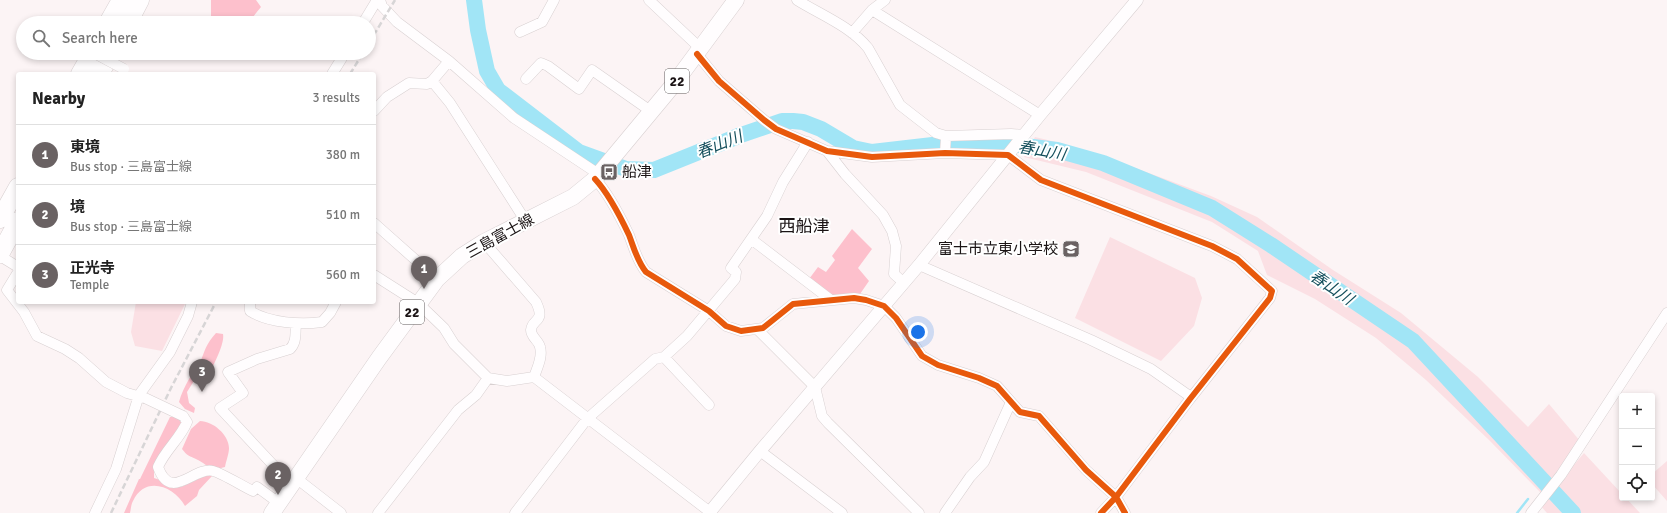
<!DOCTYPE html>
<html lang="en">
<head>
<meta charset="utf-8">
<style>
  body { margin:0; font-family:Signika,"Noto Sans JP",sans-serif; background:#f6f6f6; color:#222 }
  .controls { position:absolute; right:12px; bottom:12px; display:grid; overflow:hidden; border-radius:4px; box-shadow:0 2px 6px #0003 }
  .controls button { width:36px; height:36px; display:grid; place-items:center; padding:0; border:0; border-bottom:1px solid #e0e0e0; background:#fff; color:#222; font:20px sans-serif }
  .you { position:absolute; left:918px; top:332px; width:14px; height:14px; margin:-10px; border:3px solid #fff; border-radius:50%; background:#1a73e8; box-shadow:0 0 0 6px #1a73e833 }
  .badge { display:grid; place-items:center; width:26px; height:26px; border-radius:50%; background:#6a6263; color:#fff; font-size:13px; font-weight:700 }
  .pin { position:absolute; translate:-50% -33px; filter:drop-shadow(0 1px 2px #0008) }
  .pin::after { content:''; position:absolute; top:21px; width:14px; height:12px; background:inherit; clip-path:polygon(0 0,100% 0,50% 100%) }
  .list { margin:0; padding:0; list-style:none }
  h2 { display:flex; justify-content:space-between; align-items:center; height:52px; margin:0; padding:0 16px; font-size:17px }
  h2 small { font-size:13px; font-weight:400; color:#767676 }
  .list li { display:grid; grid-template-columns:26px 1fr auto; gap:12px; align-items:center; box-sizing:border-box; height:60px; padding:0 16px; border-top:1px solid #e0e0e0 }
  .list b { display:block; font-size:15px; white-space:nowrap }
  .list p { margin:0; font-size:13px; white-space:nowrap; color:#767676 }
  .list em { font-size:13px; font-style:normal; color:#767676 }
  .icon { flex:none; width:22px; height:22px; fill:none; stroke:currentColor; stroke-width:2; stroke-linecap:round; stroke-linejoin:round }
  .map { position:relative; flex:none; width:1667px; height:513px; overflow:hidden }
  .search { position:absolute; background:#fff; box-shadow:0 2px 6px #0003; left:16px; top:16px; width:360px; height:44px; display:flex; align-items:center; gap:10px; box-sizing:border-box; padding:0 14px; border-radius:22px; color:#767676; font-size:15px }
  .panel { position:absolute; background:#fff; box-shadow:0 2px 6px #0003; left:16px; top:72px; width:360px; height:232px; border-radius:4px }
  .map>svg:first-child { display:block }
  .green { fill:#fbe0e4 }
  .forest { fill:#fdc0cc }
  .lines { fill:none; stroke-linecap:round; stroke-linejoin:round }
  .stream { stroke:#a1e5f6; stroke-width:2.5 }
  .river { stroke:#a1e5f6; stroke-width:16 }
  .minor-casing { stroke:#d8d0d1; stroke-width:11 }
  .tertiary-casing { stroke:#d8d0d1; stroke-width:13 }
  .primary-casing { stroke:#d8d0d1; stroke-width:17 }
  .motorway-casing { stroke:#d8d0d1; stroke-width:19 }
  .minor { stroke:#fffdfe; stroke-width:10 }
  .tertiary { stroke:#fffdfe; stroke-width:12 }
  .primary { stroke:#fffdfe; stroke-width:16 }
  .motorway { stroke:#fffdfe; stroke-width:18 }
  .rail { stroke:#d7d5d6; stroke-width:2.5; stroke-dasharray:6 3; stroke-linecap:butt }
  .minor-bridge-casing { stroke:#d8d0d1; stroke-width:11; stroke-linecap:butt }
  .minor-bridge { stroke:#fffdfe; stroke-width:10 }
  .cycleway-casing { stroke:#fff; stroke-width:8 }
  .cycleway { stroke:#e8590c; stroke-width:6 }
  .labels { text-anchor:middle; stroke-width:4; stroke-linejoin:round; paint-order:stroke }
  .shield { fill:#fff; stroke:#5f5a5b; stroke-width:1 }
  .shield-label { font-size:14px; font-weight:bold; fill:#1b1415 }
  .poi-label { font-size:15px; fill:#1b1415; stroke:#fff; text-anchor:start }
  .street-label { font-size:15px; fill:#1b1415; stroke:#fff }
  .water-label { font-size:16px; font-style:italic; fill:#144f5c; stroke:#fff }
  .quarter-label { font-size:17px; fill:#1b1415; stroke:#fff }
</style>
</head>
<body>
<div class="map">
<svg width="1667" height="513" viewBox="0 0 1667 513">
  <rect width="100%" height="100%" fill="#fcf4f5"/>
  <path class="green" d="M 1035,137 L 1060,143 L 1111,159 L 1211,196 L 1257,217 L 1333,270 L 1401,313 L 1478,377 L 1528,427 L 1549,404 L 1580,441 L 1542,494 L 1489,440 L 1426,380 L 1376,338 L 1315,299 L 1267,275 L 1258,251 L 1212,222 L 1086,172 L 1024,157 Z
    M 1110,237 L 1195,278 L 1202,298 L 1194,326 L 1161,361 L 1075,318 Z
    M 136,302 L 186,302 L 162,351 L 135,346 L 131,332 Z
    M 1584,453 L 1622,494 L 1622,498 L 1626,498 L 1640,513 L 1547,513 L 1540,505 Z
    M 1667,461 L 1667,501 L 1652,484 L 1652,474 Z"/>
  <path class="forest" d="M 211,0 L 256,0 L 261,7 L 248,23 L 211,23 Z
    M 852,229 L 872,249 L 858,268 L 869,281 L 860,294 L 833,297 L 809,279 L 818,267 L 826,272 L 835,260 L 832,256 Z
    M 216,333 L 223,334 C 225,344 213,366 208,376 L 197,376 L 187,392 L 189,403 L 195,408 L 194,413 L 185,409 L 179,402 C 181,394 185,386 189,379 C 193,374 198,369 200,363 C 205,350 206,344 216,333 Z
    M 170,417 L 181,417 L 186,420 L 154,464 L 154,478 L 181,487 L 209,474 L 212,476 L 199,490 L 197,496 L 185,506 C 174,486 145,475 133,501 C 131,504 131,509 130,513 L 124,513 L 139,479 L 140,479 Z
    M 200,421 C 213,421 229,435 229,448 C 229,454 226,461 225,467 C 208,472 210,466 198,460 C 189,455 189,458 182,449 L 191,429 Z"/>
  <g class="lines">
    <path class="stream" d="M 1517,513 L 1528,499"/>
    <path class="river" d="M 474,0 L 478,30 L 487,71 L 498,90 L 579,152 L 626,169 L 654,170 L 741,135 L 782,121 L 793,121 L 803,122 L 821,129 L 853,148 L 872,152 L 950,143 L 1002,143 L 1057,150 L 1103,163 L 1212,208 L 1271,245 L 1413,341 L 1573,513"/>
    <defs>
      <path id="minor" d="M 380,0 L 382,6 L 397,22 L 449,61 L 514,118 L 600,175
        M 649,0 L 701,49
        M 797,0 C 821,15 850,26 868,48 L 900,105 L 936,133 L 946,136 L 945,153
        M 872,10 L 1040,115
        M 363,23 L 377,0
        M 520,32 L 542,22 L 554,0
        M 852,33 L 872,10 L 885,0
        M 697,54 L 719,81 L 764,120 L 776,129 L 827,151 L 872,157 L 945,153 L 1008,155 L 1041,180 L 1212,246 L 1237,259 L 1272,291 L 1270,298 L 1190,399 L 1116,497 L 1101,513
        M 332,74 L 345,53
        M 526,79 L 541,63 L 548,66 L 579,89 L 592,70 L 652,112
        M 432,81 L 450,103 L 525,220
        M 374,111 L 387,97 L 409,83 L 427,84 L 432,81 L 449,61
        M 946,136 L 1011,134 L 1024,135
        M 827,151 L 845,174 L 883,215 L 892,231 L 896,246 L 894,274 L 903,282
        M 595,179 C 609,194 620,216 629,235 C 634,248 637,261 646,272 L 709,311 L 726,326 L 741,331 L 763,328 L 793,304 L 854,298 L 866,300 L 884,306 L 896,318 L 922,356 L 938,365 L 979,378 L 997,386 L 1020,412 L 1039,416 L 1086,470 L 1116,497 L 1125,513
        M 374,223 L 437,279
        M 751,239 L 831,300
        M 484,242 L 536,302 C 546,323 532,318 531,330 C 531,337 539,341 540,347 C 543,357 537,368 534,377
        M 0,256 L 18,267
        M 919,265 L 1091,340 L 1151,369 L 1191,397
        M 18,272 L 7,290 L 24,312 L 37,336 L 65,349 L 79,358 L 106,382 L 127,393 L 144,398
        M 374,275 L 418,303 L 444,328 L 454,344 L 488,378
        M 250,302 L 250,311 C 269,323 301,325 322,322 L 330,313 L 336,302
        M 757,329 L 815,387 L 822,416 L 828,423 L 919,513
        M 664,357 L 709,405
        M 183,416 L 187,422 C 180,439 165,450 158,467 C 171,503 194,466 213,471 C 224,474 242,486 253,491
        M 760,451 L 842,513
        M 274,466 L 220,408 L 243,393 L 228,372 L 257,359 L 290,349 C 297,342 295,333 296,324
        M 296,478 L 341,513
        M 257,487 L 279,503
        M 95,513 L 116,469 L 139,395 L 170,352 L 188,316 L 192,302
        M 378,513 L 458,410 L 476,395 L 488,378 L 507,381 L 534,377 L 710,512
        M 515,513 L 587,419 L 655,359 L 664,357 L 687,336 L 735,279 L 736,272 L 731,268 L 767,216 L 783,182 L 808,142
        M 945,513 L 970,477 L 984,462 L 1011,402
        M 1531,513 L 1561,475 L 1667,313"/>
      <path id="tertiary" d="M 709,513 L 760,451 L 919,265 L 1040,115 L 1137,0"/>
      <path id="primary" d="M 272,513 L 379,358 L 437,279 L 462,256 L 484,242 L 573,197 L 595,179 L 674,84 L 736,0"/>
      <path id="motorway" d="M 108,23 L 121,0
        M 128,23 L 140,0
        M 80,74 L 92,53
        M 100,74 L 111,53
        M 0,219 L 18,187
        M 0,254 L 18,221"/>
    </defs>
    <use href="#minor" class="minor-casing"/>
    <use href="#tertiary" class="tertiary-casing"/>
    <use href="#primary" class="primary-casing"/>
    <use href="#motorway" class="motorway-casing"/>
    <use href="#minor" class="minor"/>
    <use href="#tertiary" class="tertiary"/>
    <use href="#primary" class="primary"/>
    <use href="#motorway" class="motorway"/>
    <path class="rail" d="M 369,43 L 395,0
      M 350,74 L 363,53
      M 111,513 L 171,388 L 216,302"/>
    <defs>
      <path id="minor-bridge" d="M 94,53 L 124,69
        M 145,398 L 183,416"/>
    </defs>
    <use href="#minor-bridge" class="minor-bridge-casing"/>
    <use href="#minor-bridge" class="minor-bridge"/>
    <defs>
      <path id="cycleway" d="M 697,54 L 719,81 L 764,120 L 776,129 L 827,151 L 872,157 L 945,153 L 1008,155 L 1041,180 L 1212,246 L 1237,259 L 1272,291 L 1270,298 L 1190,399 L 1116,497 L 1101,513
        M 595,179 C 609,194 620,216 629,235 C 634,248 637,261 646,272 L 709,311 L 726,326 L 741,331 L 763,328 L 793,304 L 854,298 L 866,300 L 884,306 L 896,318 L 922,356 L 938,365 L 979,378 L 997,386 L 1020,412 L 1039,416 L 1086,470 L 1116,497 L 1125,513"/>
    </defs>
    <use href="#cycleway" class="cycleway-casing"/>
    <use href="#cycleway" class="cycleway"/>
  </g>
  <defs>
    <symbol id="bus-square" viewBox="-11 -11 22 22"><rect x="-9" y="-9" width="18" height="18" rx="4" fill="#6a6263" stroke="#fff"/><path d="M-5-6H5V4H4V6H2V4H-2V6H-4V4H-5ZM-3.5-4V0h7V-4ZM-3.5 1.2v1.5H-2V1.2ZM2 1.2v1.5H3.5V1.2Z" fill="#fff"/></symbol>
    <symbol id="school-square" viewBox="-11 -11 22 22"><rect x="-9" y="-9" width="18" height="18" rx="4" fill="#6a6263" stroke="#fff"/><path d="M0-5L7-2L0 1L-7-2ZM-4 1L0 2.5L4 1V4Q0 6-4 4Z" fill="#fff"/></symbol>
  </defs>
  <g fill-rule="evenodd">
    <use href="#bus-square" x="599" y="162" width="20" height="20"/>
    <use href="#school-square" x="1061" y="239" width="20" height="20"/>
  </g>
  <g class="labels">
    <g class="shield">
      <rect x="665" y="69" width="24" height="24" rx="3"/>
      <rect x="400" y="300" width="24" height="24" rx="3"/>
    </g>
    <g class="shield-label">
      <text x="677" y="86">22</text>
      <text x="412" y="317">22</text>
    </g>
    <g class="poi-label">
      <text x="622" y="177">船津</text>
      <text x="1058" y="254" text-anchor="end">富士市立東小学校</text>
    </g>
    <g class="street-label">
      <text transform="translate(500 236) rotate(-29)" y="5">三島富士線</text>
    </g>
    <g class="water-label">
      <text transform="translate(719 144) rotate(-22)" y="6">春山川</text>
      <text transform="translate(1042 150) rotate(10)" y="6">春山川</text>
      <text transform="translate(1332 287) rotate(34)" y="6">春山川</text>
    </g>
    <g class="quarter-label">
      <text x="804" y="232">西船津</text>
    </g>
  </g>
</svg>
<div class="controls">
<button>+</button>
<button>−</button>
<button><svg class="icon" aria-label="locate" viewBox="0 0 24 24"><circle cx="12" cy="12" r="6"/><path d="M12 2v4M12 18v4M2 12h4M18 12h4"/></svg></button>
</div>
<div class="you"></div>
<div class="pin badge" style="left:424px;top:289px">1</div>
<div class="pin badge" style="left:278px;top:495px">2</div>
<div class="pin badge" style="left:202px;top:392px">3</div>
<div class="search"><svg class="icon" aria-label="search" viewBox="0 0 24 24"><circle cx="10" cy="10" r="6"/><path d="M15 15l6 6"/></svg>Search here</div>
<section class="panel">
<h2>Nearby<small>3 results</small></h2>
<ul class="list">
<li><span class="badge">1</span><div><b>東境</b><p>Bus stop · 三島富士線</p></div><em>380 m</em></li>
<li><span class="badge">2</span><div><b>境</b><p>Bus stop · 三島富士線</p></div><em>510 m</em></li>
<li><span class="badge">3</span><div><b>正光寺</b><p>Temple</p></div><em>560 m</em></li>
</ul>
</section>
</div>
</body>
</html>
